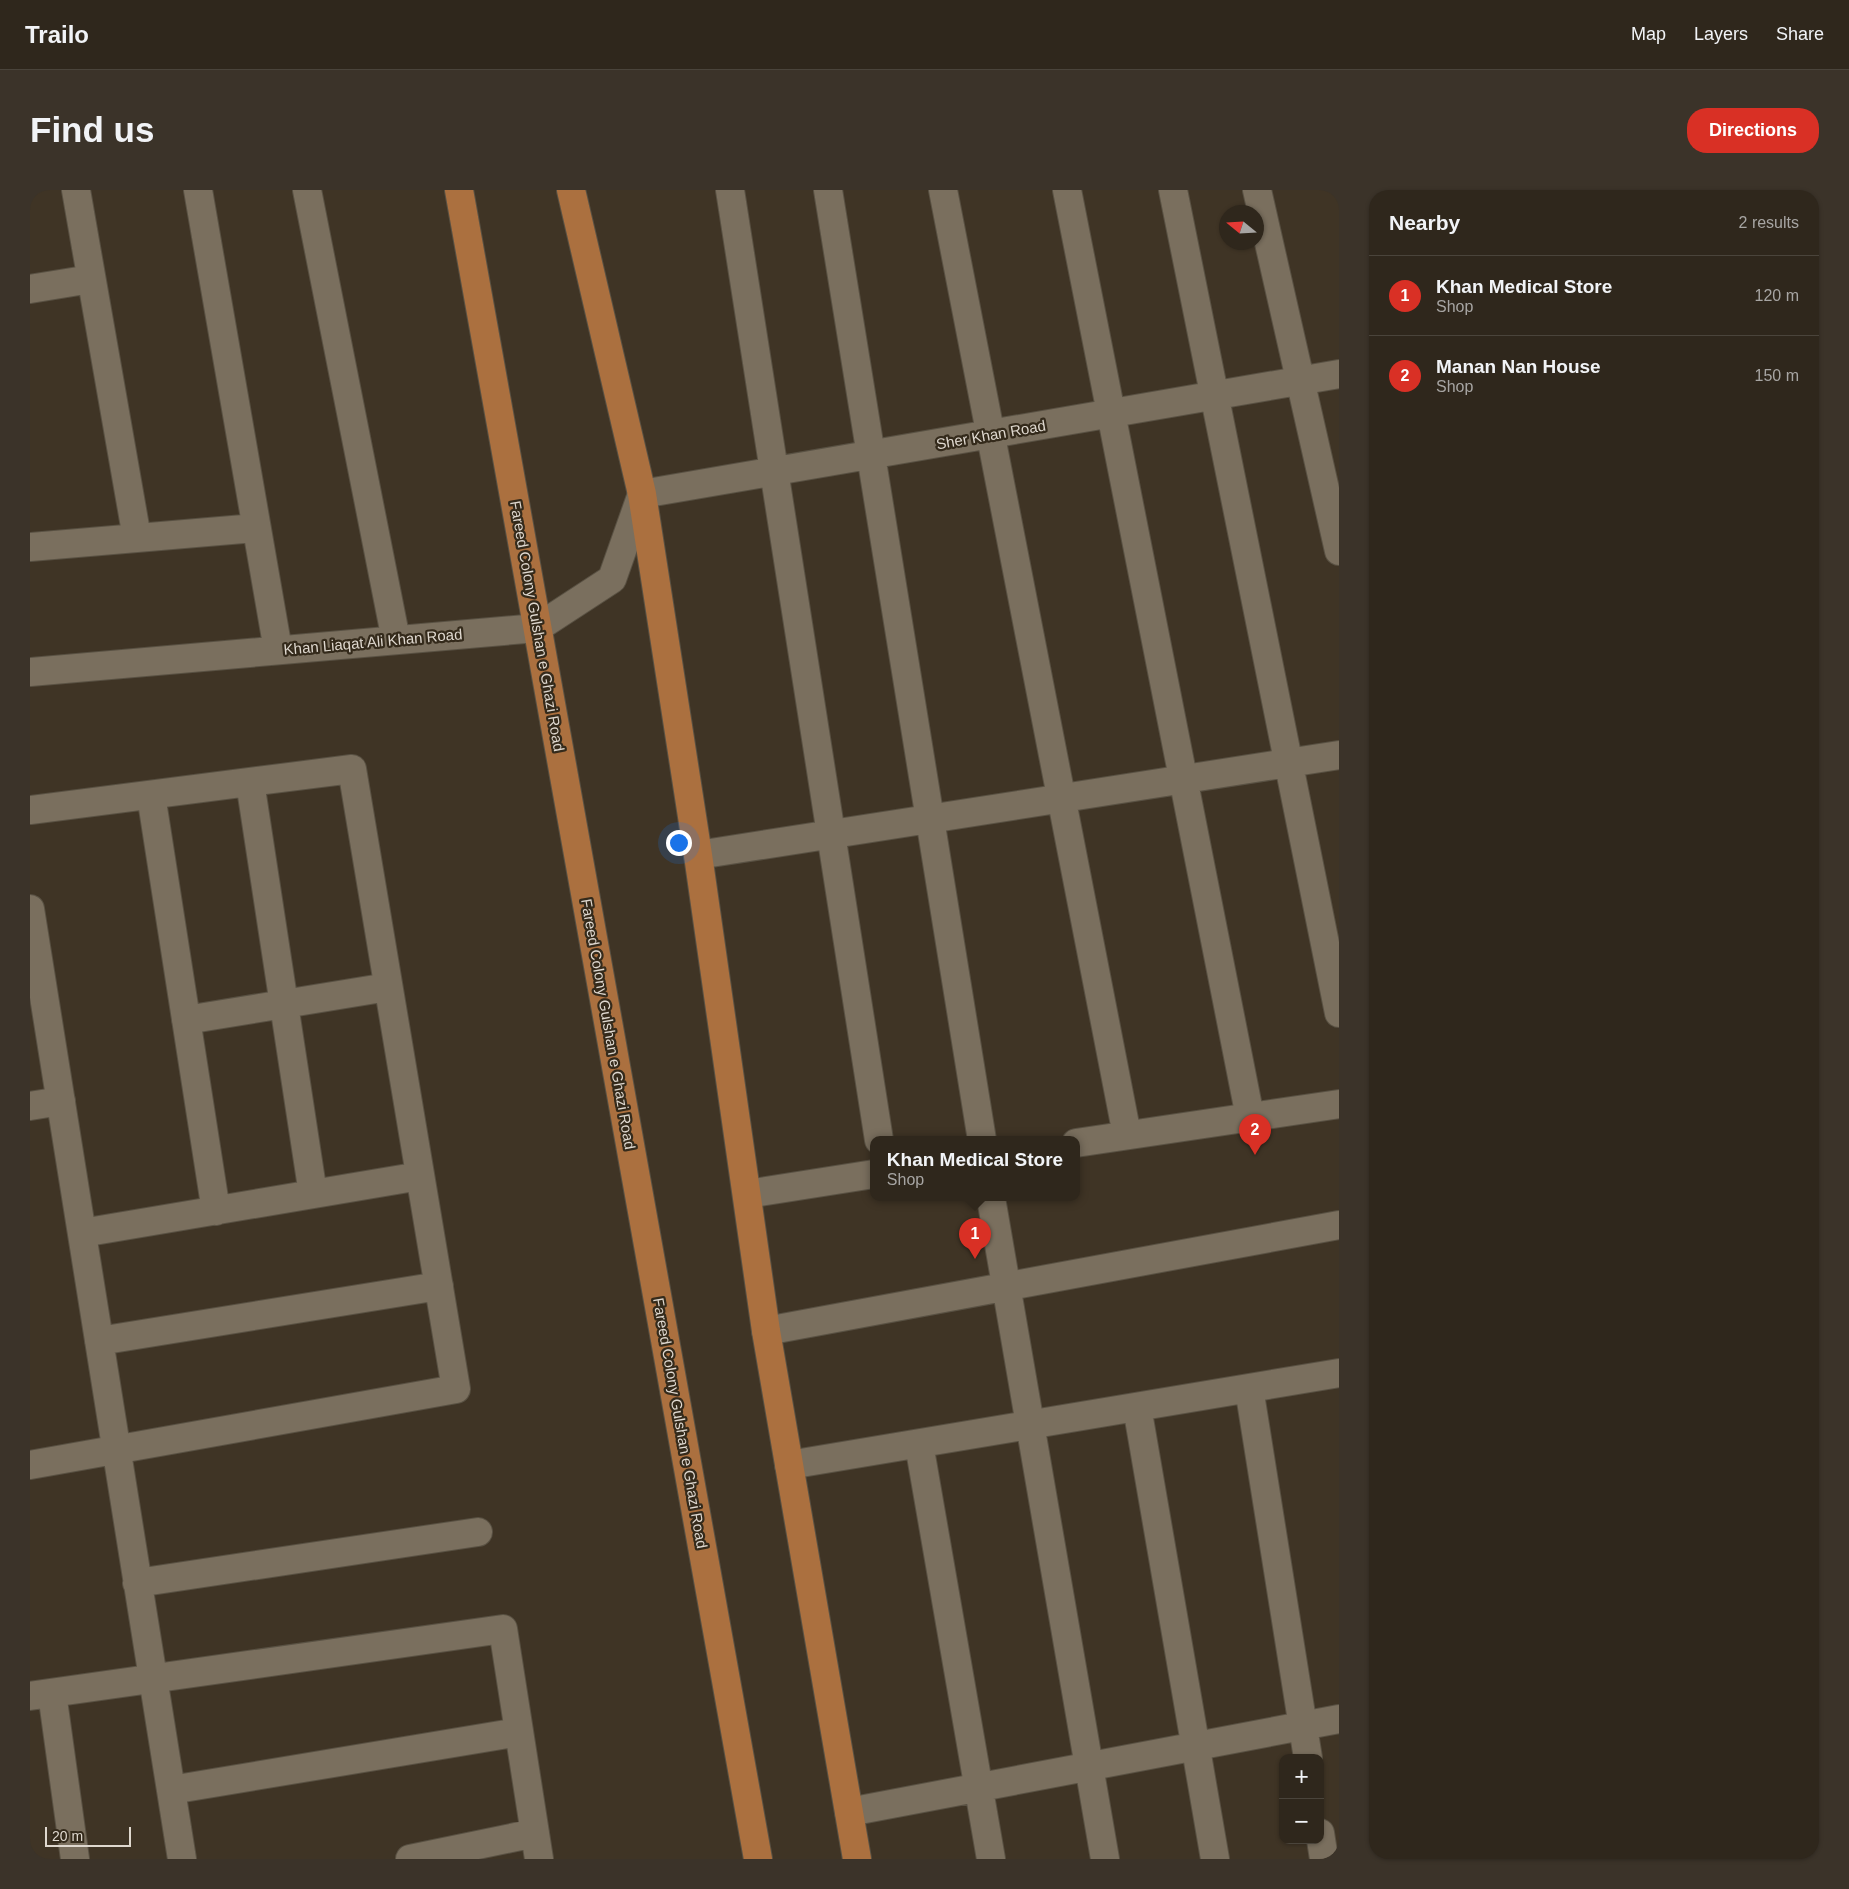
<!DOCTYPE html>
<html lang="en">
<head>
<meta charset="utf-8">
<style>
  body { margin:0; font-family:Arial,sans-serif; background:#3b3329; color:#f1f3f6 }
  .controls { position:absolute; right:15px; bottom:15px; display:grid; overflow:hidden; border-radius:10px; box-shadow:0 1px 4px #0004 }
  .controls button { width:45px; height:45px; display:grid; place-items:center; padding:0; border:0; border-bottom:1px solid #4a443b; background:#2f271c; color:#f1f3f6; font:25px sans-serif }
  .compass { position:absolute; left:1189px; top:15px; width:45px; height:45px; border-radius:50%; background:#2f271c; box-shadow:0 1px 4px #0004; rotate:288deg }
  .scale { position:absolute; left:15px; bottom:12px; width:86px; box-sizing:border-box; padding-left:5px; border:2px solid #dfd8cf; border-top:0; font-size:14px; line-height:18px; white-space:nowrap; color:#dfd8cf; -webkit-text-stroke:4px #342a1b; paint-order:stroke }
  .you { position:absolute; left:648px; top:652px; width:18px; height:18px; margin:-12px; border:4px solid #fff; border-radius:50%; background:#1a73e8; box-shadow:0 0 0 8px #1a73e833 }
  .badge { display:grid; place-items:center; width:32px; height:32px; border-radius:50%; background:#d93025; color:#fff; font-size:16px; font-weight:700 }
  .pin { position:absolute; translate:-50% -41px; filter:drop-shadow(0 1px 2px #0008) }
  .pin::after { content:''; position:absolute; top:26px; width:18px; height:15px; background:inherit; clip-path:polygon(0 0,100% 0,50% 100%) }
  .popup { position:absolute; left:840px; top:946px; width:210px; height:65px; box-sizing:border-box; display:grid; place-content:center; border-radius:10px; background:#2f271c; filter:drop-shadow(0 1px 4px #0005); font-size:16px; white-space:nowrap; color:#a7a5a3 }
  .popup b { font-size:19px; color:#f1f3f6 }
  .popup::after { content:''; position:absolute; left:50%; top:100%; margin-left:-10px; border:10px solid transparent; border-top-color:#2f271c }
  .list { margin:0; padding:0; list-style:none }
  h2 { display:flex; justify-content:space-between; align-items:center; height:65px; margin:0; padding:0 20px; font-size:21px }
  h2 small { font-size:16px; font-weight:400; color:#a7a5a3 }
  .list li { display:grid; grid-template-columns:32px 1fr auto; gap:15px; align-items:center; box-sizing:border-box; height:80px; padding:0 20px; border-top:1px solid #4a443b }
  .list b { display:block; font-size:19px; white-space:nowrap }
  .list p { margin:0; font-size:16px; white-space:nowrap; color:#a7a5a3 }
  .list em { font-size:16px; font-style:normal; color:#a7a5a3 }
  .map { position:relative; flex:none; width:1309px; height:1669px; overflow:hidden; border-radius:20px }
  header { display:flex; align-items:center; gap:30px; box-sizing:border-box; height:70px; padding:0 25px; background:#2f271c; border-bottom:1px solid #4a443b }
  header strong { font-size:24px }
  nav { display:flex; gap:28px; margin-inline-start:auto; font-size:18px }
  .intro { display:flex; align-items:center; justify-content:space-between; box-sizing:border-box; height:120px; padding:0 30px }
  h1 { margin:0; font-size:35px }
  .button { padding:12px 22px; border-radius:20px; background:#d93025; color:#fff; font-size:18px; font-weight:700 }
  main { display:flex; gap:30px; padding:0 30px }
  aside { flex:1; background:#2f271c; border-radius:20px; box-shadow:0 1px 4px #0004 }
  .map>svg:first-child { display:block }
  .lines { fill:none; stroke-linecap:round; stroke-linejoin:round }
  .minor-casing { stroke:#595143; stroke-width:30 }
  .major-casing { stroke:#595143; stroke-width:30 }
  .minor { stroke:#7a6f5e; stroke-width:28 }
  .major { stroke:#ab703f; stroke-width:28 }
  .labels { text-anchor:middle; stroke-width:4.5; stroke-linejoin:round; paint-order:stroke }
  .street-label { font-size:15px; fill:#dfd8cf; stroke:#342a1b }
</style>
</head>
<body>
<header>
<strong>Trailo</strong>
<nav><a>Map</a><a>Layers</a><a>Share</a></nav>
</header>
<div class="intro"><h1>Find us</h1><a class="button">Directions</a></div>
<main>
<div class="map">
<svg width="1309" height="1669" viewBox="0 0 1309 1669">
  <rect width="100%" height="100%" fill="#3f3425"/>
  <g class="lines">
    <defs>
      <path id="minor" d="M 46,0 L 107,348
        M 168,0 L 248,460
        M 277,0 L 366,450
        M 700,0 L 849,950
        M 798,0 L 952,950
        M 913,0 L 1097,945
        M 1037,0 L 1220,927
        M 1143,0 L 1309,823
        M 1227,0 L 1309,361
        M 0,99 L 61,89
        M 0,357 L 226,338
        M 0,482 L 507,438 L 582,389 L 612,304 L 1309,184
        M 220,592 L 283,1004
        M 121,605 L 186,1021
        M 0,620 L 322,579 L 426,1199 L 0,1275
        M 668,665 L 1309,565
        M 0,719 L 152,1669
        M 156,830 L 358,797
        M 0,916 L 31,911
        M 1046,953 L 1309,914
        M 717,1004 L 844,984
        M 961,1008 L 1075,1669
        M 52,1043 L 390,986
        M 736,1141 L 1309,1035
        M 69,1151 L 409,1096
        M 1219,1198 L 1278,1568
        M 1107,1217 L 1185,1669
        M 889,1254 L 961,1669
        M 759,1275 L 1309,1183
        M 107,1393 L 448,1342
        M 22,1503 L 45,1669
        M 0,1506 L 473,1439 L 509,1669
        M 141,1600 L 489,1542
        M 819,1622 L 1309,1529
        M 1290,1643 L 1294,1669
        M 380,1669 L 505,1643"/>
      <path id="major" d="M 429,0 L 728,1669
        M 541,0 L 612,304 L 668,665 L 736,1141 L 827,1669"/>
    </defs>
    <use href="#minor" class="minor-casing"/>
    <use href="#major" class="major-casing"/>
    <use href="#minor" class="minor"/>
    <use href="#major" class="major"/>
  </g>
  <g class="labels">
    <g class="street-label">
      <text transform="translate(961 245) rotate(-10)" y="5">Sher Khan Road</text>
      <text transform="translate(507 436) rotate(80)" y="5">Fareed Colony Gulshan e Ghazi Road</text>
      <text transform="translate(343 452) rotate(-5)" y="5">Khan Liaqat Ali Khan Road</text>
      <text transform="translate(578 834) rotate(80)" y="5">Fareed Colony Gulshan e Ghazi Road</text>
      <text transform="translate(650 1233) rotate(80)" y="5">Fareed Colony Gulshan e Ghazi Road</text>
    </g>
  </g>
</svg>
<div class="controls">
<button>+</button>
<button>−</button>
</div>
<svg class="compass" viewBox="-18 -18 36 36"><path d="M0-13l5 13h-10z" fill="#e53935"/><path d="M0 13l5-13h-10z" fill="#a7a5a3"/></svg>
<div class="scale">20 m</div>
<div class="you"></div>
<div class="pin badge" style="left:945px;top:1069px">1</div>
<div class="popup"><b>Khan Medical Store</b>Shop</div>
<div class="pin badge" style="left:1225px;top:965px">2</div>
</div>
<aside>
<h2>Nearby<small>2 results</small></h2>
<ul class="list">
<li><span class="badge">1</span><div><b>Khan Medical Store</b><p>Shop</p></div><em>120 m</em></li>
<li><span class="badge">2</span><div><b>Manan Nan House</b><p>Shop</p></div><em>150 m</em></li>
</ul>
</aside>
</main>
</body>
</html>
